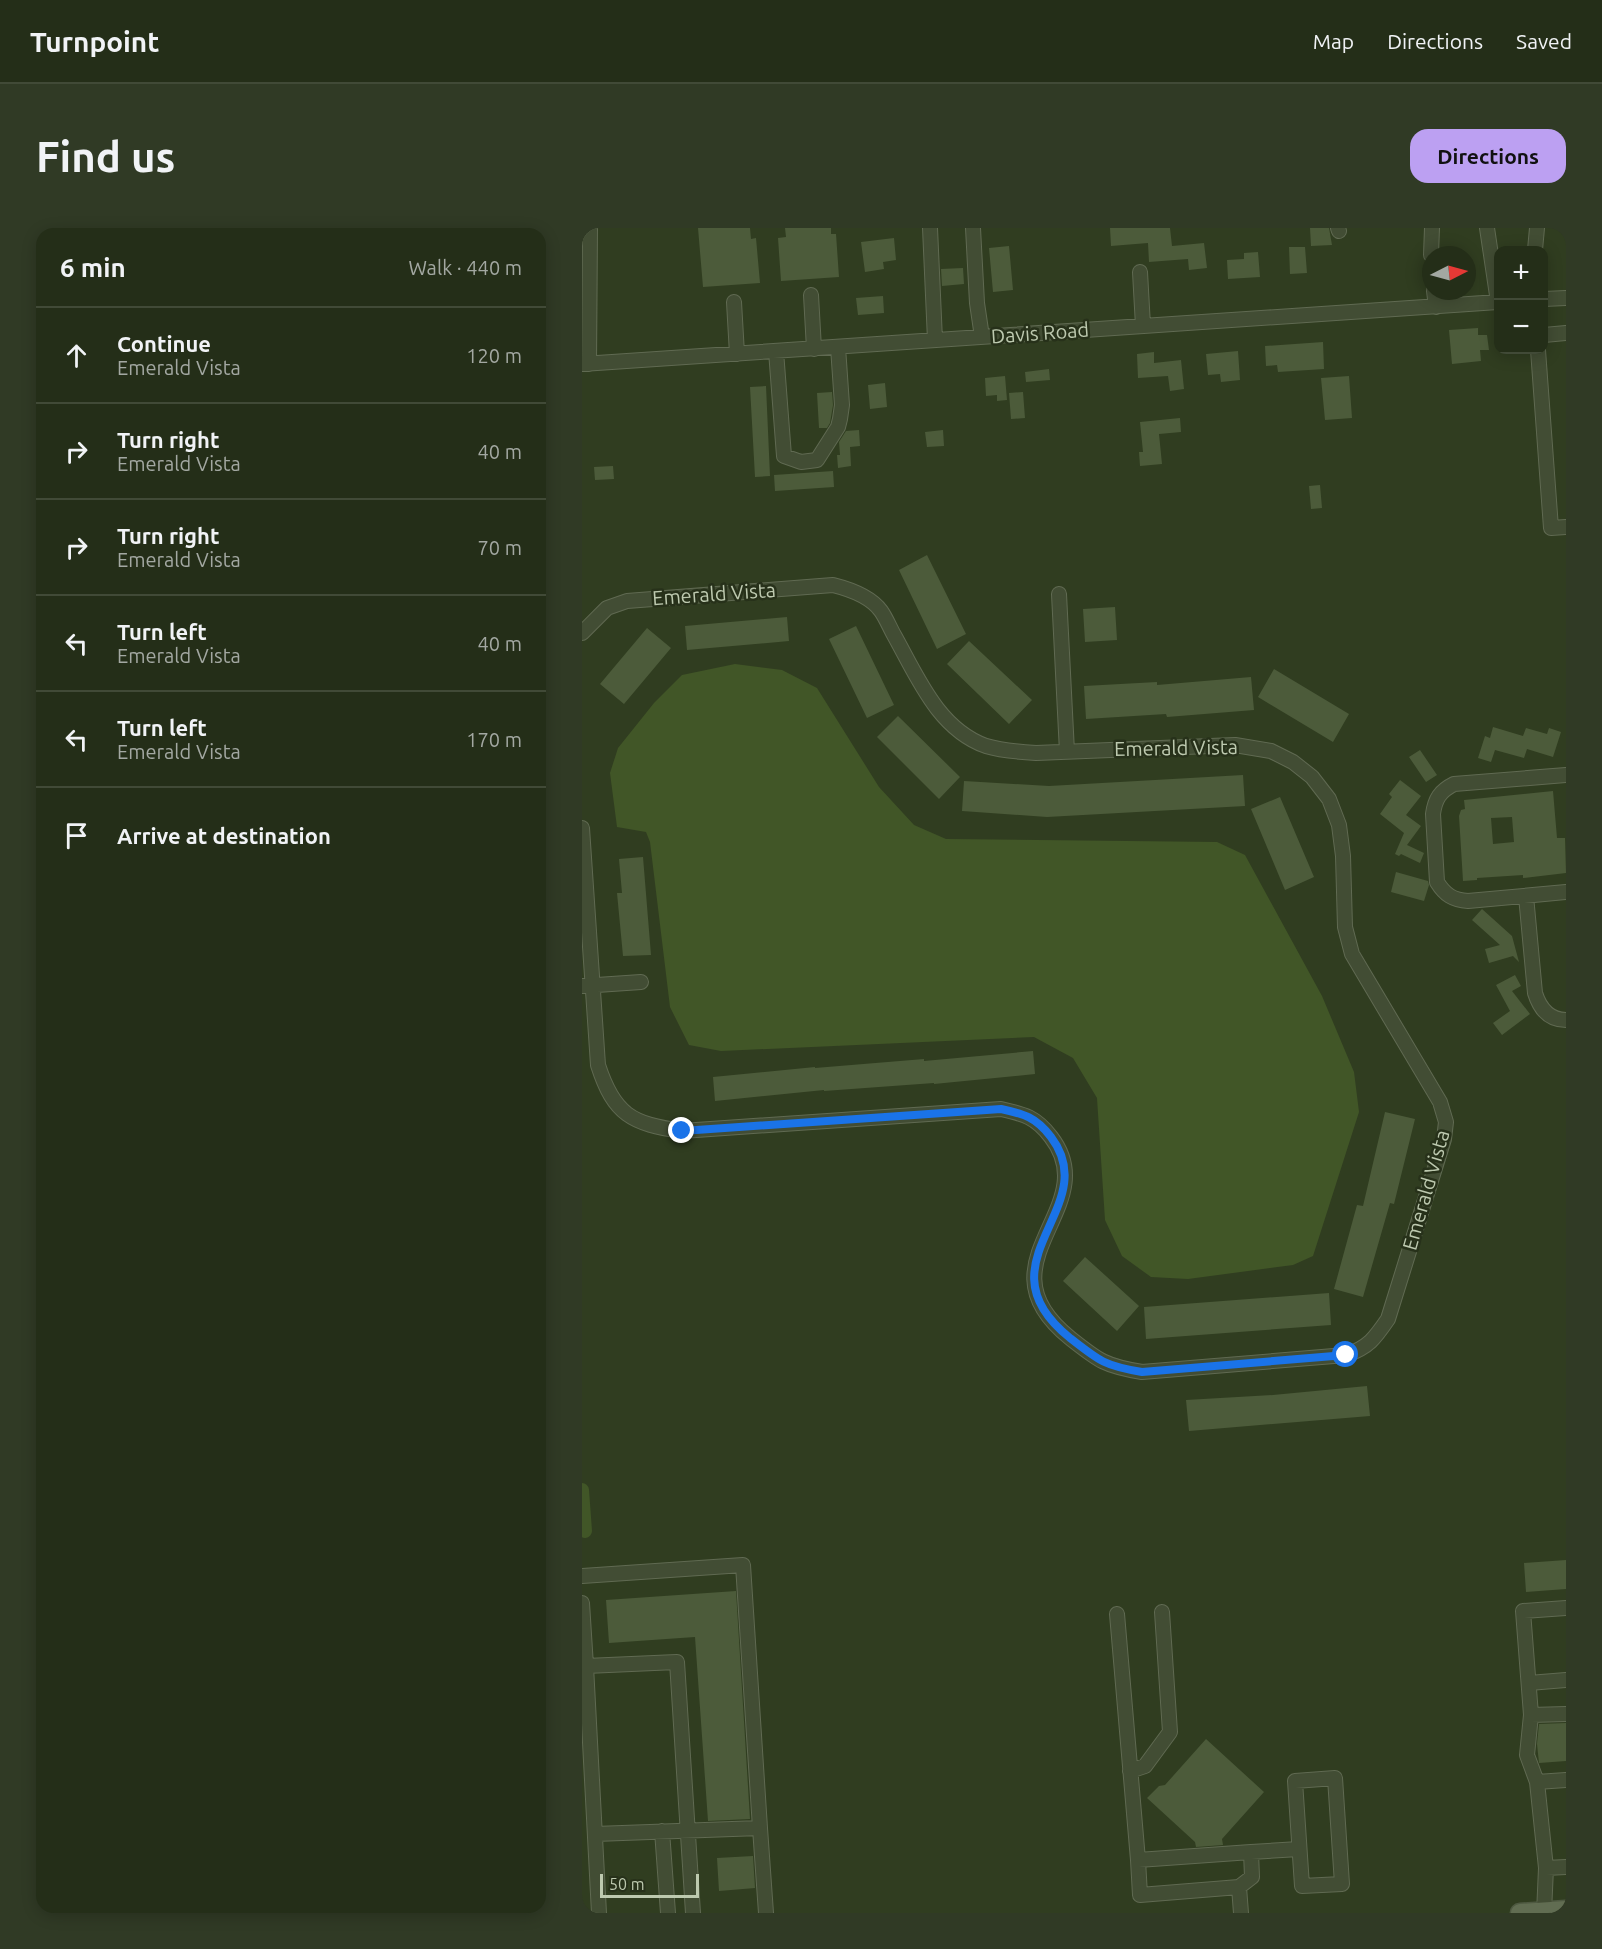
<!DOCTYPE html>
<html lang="en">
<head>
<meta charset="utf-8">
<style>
  body { margin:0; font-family:Ubuntu,sans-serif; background:#303a25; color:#f1f3f6 }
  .controls { position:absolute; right:18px; top:18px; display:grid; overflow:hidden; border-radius:12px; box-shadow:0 3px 15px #0003 }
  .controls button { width:54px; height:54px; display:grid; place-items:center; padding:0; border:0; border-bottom:2px solid #414a37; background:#242e18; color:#f1f3f6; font:30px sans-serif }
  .compass { position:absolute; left:840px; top:18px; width:54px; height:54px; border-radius:50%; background:#242e18; box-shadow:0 3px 15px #0003; rotate:84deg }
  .scale { position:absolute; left:18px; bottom:15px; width:99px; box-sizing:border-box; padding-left:6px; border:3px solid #bdc9af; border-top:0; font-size:16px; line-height:21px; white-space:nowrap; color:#bdc9af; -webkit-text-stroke:4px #27311a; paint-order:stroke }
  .stop { position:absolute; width:18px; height:18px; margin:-14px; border:4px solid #1a73e8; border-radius:50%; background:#fff }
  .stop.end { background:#1a73e8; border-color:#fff; box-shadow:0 2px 6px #0008 }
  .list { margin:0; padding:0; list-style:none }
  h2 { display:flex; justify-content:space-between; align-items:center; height:78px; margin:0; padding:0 24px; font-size:26px }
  h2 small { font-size:20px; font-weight:400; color:#a3a8a2 }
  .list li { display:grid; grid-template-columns:39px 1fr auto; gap:18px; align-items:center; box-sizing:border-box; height:96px; padding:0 24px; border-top:2px solid #414a37 }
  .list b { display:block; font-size:22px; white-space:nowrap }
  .list p { margin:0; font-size:20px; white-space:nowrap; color:#a3a8a2 }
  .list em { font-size:20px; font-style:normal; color:#a3a8a2 }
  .icon { flex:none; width:33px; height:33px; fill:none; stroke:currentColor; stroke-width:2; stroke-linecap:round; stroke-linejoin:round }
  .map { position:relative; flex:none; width:984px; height:1685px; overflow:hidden; border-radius:18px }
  header { display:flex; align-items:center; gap:36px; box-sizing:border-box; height:84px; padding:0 30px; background:#242e18; border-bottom:2px solid #414a37 }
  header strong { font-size:28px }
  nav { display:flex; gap:33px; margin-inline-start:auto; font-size:21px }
  .intro { display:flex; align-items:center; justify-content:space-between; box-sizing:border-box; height:144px; padding:0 36px }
  h1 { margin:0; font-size:42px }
  .button { padding:15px 27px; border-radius:18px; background:#bca0f2; color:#111; font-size:21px; font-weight:700 }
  main { display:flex; gap:36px; padding:0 36px }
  aside { flex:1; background:#242e18; border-radius:18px; box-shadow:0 3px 15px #0003 }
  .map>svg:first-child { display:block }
  .water { fill:#415627 }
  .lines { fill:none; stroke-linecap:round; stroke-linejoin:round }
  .canal { stroke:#415627; stroke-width:14 }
  .building { fill:#4c5b3a; fill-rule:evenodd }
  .minor-casing { stroke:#606a52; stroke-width:16 }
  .major-casing { stroke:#4e5941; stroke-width:21 }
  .minor { stroke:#424d34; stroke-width:14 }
  .major { stroke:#616d52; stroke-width:18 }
  .route { stroke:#1a73e8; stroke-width:8 }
  .labels { text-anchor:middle; stroke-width:5; stroke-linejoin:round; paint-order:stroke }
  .street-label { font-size:20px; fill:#bdc9af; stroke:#27311a }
</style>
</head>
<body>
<header>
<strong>Turnpoint</strong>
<nav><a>Map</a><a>Directions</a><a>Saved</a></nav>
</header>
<div class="intro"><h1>Find us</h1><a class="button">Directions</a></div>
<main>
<aside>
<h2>6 min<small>Walk · 440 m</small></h2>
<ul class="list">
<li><svg class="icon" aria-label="ahead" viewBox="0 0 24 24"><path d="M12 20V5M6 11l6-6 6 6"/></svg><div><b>Continue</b><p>Emerald Vista</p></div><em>120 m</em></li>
<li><svg class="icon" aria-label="right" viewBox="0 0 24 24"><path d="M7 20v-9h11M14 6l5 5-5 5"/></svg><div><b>Turn right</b><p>Emerald Vista</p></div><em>40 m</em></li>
<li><svg class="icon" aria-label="right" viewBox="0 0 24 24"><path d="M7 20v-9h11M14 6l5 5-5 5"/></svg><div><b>Turn right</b><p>Emerald Vista</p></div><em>70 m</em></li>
<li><svg class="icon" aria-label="left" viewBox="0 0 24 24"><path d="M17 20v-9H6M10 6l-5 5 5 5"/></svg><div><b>Turn left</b><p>Emerald Vista</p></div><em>40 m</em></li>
<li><svg class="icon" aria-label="left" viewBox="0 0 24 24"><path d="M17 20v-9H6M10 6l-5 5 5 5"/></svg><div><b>Turn left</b><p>Emerald Vista</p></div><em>170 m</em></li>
<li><svg class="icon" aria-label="arrive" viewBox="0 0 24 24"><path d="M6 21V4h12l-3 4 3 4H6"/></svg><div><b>Arrive at destination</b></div></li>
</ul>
</aside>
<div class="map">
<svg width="984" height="1685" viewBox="0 0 984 1685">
  <rect width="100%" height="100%" fill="#303d20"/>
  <path class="water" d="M 153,436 L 200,442 L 235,460 L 297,559 L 332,597 L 364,611 L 635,614 L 663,627 L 740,768 L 772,844 L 777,884 L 731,1028 L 711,1037 L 606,1051 L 569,1049 L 540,1028 L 523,992 L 515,870 L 491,830 L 452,809 L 139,823 L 107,817 L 88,779 L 68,614 L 64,604 L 35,599 L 28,545 L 36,520 L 72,475 L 100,447 Z"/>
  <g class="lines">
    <path class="canal" d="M 0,1262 L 3,1303"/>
  </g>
  <path class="building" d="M 116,0 L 168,0 L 169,11 L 174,10 L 178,55 L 121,59 Z
    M 203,0 L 249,0 L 249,6 L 254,6 L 257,49 L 199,53 L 196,10 L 204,9 Z
    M 528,0 L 588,0 L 590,18 L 622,15 L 625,40 L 607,42 L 606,31 L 567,34 L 566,15 L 529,18 Z
    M 728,0 L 747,0 L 750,17 L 729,18 Z
    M 312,10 L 314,32 L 301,34 L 302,41 L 283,44 L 279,14 Z
    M 427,18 L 431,62 L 411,64 L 407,20 Z
    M 707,19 L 723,19 L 725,45 L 708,46 Z
    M 676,24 L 678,49 L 646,51 L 645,32 L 662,31 L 662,25 Z
    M 381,40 L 382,56 L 360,58 L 359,41 Z
    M 301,68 L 302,85 L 276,87 L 274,70 Z
    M 896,100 L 896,107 L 905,107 L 907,122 L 898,122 L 899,133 L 870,136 L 867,102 Z
    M 741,114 L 742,141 L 696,144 L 695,137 L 684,138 L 683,118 Z
    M 656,123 L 658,152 L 639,154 L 638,146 L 626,147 L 624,126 Z
    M 572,124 L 572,135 L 599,132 L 602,161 L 588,163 L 586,148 L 556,150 L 555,126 Z
    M 467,141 L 468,152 L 444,154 L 443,144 Z
    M 423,148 L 425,172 L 415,173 L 415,167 L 404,168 L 403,150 Z
    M 767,148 L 770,190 L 743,192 L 739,150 Z
    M 303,155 L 305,179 L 288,181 L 286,157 Z
    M 184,158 L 188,248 L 173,249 L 168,159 Z
    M 250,164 L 251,177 L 248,195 L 245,200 L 237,200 L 235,165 Z
    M 441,164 L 443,190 L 429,191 L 427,165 Z
    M 598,190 L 599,204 L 577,206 L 580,236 L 558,238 L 557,224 L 561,224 L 558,194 Z
    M 277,202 L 278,218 L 268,219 L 269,238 L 256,240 L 255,227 L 258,227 L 257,214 L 264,203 Z
    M 361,202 L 362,218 L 345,219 L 343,204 Z
    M 31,238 L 32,251 L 13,252 L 12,239 Z
    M 251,243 L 252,259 L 193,263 L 192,247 Z
    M 738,257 L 740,280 L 729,281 L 727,258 Z
    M 345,327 L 384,406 L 355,421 L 317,342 Z
    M 533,379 L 535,412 L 503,414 L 501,381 Z
    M 205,389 L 207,413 L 105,422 L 103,398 Z
    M 274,398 L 312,477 L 285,490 L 247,411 Z
    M 65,400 L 89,420 L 42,476 L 18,456 Z
    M 387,413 L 450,472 L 427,496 L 365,436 Z
    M 692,441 L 767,486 L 751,514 L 676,469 Z
    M 669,449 L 672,482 L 585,489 L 584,486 L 504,491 L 502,458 L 575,454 L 575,457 Z
    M 316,488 L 378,549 L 357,571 L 295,509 Z
    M 911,499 L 941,508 L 944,500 L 965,506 L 967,500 L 979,504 L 971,529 L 945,521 L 942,530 L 913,522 L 909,534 L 896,530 L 903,508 L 908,510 Z
    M 838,522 L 855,547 L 844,554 L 827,529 Z
    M 661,547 L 663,578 L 465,589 L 380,583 L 382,553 L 467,558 Z
    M 818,552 L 839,568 L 824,587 L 839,598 L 825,617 L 842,625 L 838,635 L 819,626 L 817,628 L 813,626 L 822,605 L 798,586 L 810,569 L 807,566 Z
    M 971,563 L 975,610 L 983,610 L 984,645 L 941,650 L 941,647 L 895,650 L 895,652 L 881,653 L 877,588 L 879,582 L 883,581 L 882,572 ZM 930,589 L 932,614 L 911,616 L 909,590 Z
    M 698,569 L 732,649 L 703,662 L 669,581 Z
    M 61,629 L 69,727 L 41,728 L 35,665 L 40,665 L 37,631 Z
    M 814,644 L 846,653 L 847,657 L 842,673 L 809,664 Z
    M 900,681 L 930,708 L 937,734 L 931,728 L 907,735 L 903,721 L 918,717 L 890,692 Z
    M 933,747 L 939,758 L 930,763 L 948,786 L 920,807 L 911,795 L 928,783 L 914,757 Z
    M 451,823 L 453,846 L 352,856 L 352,855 L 242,863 L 242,862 L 133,873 L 131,849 L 233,839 L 233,840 L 342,831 L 342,833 Z
    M 803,884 L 833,891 L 812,976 L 808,975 L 781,1069 L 752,1061 L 775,977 L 781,978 Z
    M 503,1029 L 557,1078 L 535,1103 L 481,1053 Z
    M 747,1065 L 749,1097 L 564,1111 L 562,1079 Z
    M 785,1158 L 788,1188 L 607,1203 L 604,1172 L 691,1167 Z
    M 984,1332 L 984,1361 L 944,1364 L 942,1335 Z
    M 154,1363 L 168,1591 L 126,1593 L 113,1409 L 27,1415 L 24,1372 Z
    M 984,1495 L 984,1533 L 957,1535 L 955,1516 L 957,1496 Z
    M 624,1511 L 682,1564 L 640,1611 L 641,1617 L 614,1619 L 613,1614 L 565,1570 L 577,1558 L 583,1557 Z
    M 171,1628 L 173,1660 L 137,1663 L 135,1630 Z"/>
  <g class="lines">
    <defs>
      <path id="minor" d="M 348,0 L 353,112
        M 391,0 L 395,75 L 400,109
        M 756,0 L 757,3
        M 905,0 L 916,74
        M 953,22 L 955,0
        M 849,27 L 850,0
        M 558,44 L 561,98
        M 852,63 L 854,79
        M 229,67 L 232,121
        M 962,71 L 984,70
        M 152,74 L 155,126
        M 962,107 L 984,105
        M 956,122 L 969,300 L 984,299
        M 194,123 L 202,228 L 219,234 L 235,232 L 256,199 L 258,191 L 260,177 L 256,119
        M 0,136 L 916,74
        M 7,136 L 8,0
        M 477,366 L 485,524
        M 0,405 L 25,380 L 45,373 L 251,357 C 267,361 289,369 299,383 C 304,390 308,400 312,407 C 335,448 356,501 404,518 C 421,523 437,524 454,525 L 653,517 L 689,523 L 711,534 L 730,549 L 747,571 L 757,597 L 761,628 L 763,699 L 770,726 L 858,874 L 864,894 L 862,911 L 806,1091 C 793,1110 787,1119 764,1127 L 560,1144 C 523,1138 517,1133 488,1110 C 393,1034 524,980 469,909 C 454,889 442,886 419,881 L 100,903 C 50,896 32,887 16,837 L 0,600
        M 984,547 L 872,556 C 858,563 853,571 851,586 L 855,654 C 863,667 871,672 886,673 L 984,664
        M 944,668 L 953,765 C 958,781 967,792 984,792
        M 0,758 L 59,754
        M 0,1348 L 161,1337 L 178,1600
        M 0,1375 L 4,1438 L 95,1434 L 111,1685
        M 984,1380 L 941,1383 L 949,1487 L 984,1486
        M 535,1386 L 556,1632 L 669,1624
        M 4,1438 L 17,1685
        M 947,1455 L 984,1452
        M 949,1487 L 945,1527 L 955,1554
        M 548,1543 L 563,1538 L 588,1504 L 580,1384
        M 753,1550 L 760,1656 L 720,1658 L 713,1553 Z
        M 80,1603 L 86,1685
        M 13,1606 L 178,1600 L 184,1685
        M 556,1632 L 558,1667 L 657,1659
        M 964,1640 L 984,1639
        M 659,1685 L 657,1659 L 670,1649 L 669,1624 L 717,1621
        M 962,1685 L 964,1640 L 955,1554 L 984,1552"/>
      <path id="major" d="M 938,1685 L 984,1682"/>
    </defs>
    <use href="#minor" class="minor-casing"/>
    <use href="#major" class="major-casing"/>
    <use href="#minor" class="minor"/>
    <use href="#major" class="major"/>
  </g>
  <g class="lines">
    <path class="route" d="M 100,903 L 419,881 C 442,886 454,889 469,909 C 523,980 393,1034 488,1110 C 517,1133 523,1138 560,1144 L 764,1127"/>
  </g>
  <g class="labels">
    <g class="street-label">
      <text transform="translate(458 105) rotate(-4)" y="7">Davis Road</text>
      <text transform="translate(132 366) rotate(-4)" y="7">Emerald Vista</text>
      <text transform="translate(594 520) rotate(-1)" y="7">Emerald Vista</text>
      <text transform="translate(844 962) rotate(-74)" y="7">Emerald Vista</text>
    </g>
  </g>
</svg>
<div class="controls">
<button>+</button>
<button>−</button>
</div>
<svg class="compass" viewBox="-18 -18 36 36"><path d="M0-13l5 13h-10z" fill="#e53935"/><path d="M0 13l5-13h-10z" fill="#a3a8a2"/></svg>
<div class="scale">50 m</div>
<div class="stop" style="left:764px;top:1127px"></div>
<div class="stop end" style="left:100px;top:903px"></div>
</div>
</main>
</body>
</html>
